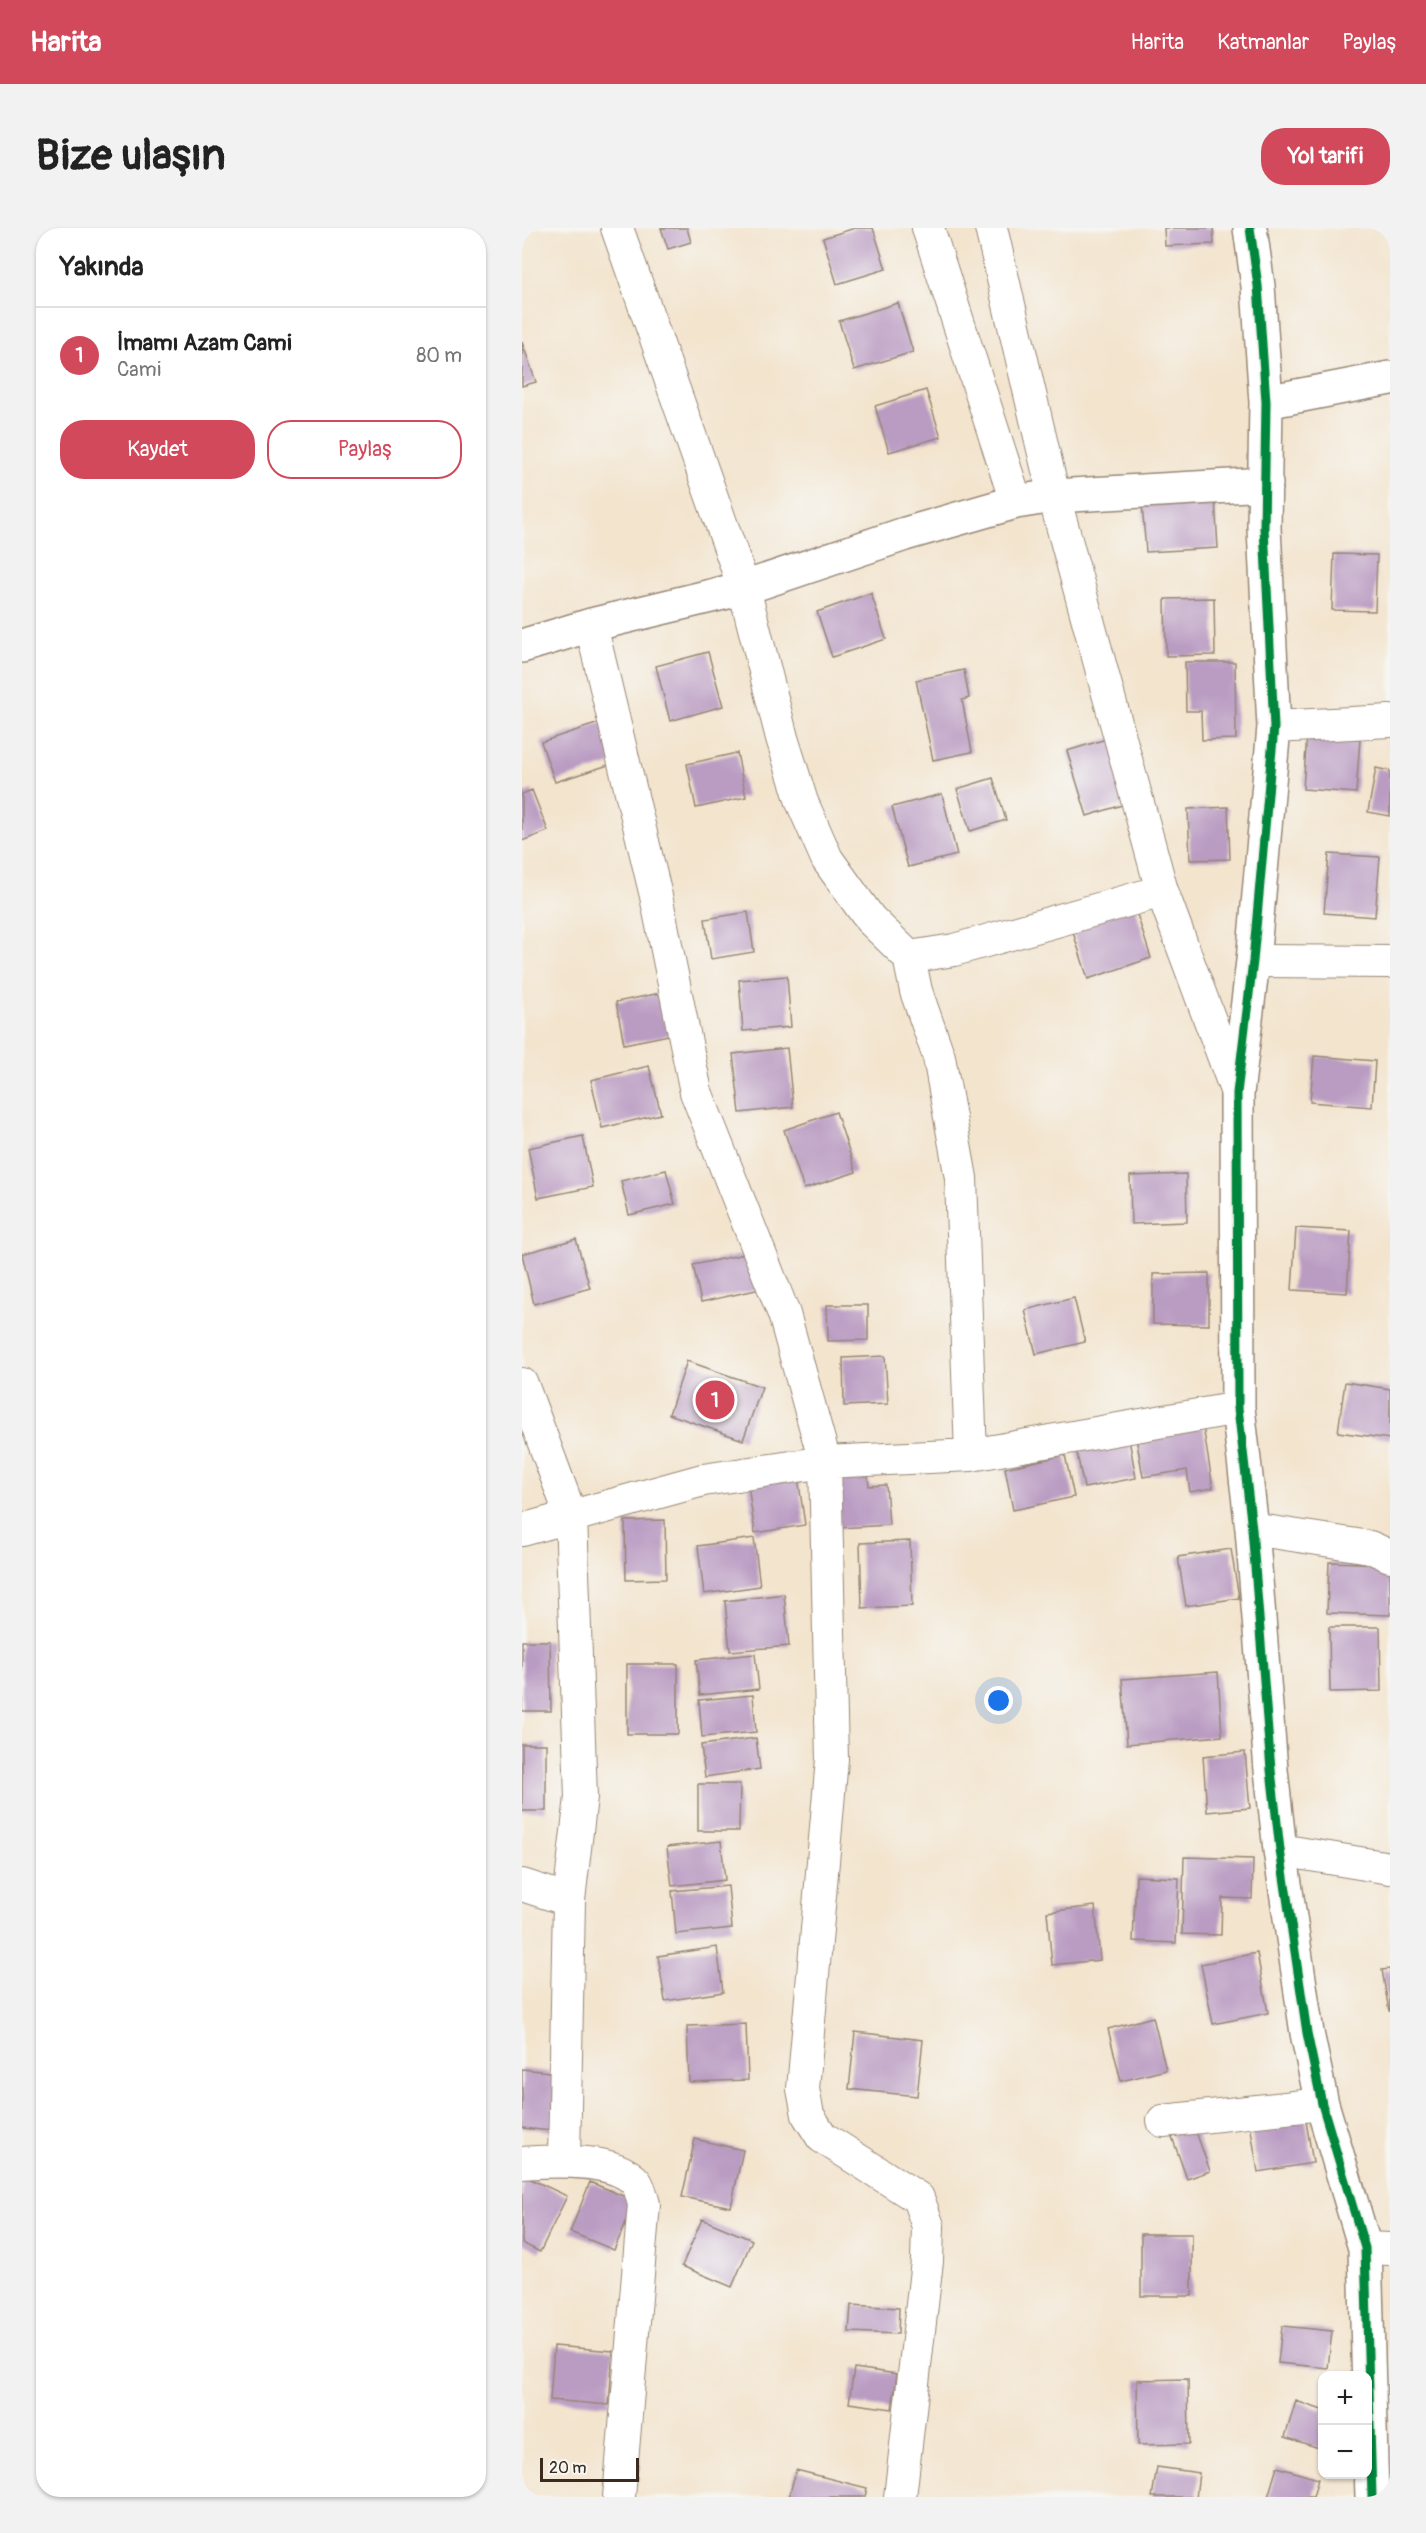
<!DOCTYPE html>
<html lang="tr">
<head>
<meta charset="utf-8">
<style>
  body { margin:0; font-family:Pangolin,sans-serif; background:#f2f2f2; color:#222 }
  .controls { position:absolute; right:18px; bottom:18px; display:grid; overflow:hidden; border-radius:12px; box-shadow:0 2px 4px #0004 }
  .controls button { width:54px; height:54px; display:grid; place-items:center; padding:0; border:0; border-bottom:2px solid #e0e0e0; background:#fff; color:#222; font:30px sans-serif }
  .scale { position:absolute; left:18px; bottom:15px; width:99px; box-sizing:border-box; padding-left:6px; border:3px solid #3b2a1e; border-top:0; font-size:16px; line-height:21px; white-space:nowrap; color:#3b2a1e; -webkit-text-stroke:4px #f6f6f2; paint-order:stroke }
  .you { position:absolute; left:477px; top:1473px; width:21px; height:21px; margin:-15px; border:4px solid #fff; border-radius:50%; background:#1a73e8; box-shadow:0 0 0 9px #1a73e833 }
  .badge { display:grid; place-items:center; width:39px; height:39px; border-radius:50%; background:#d1495b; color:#fff; font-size:20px; font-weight:700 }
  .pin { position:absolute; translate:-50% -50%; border:3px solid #fff; box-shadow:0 2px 6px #0006 }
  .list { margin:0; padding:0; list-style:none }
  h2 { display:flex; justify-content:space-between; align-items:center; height:78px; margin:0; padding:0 24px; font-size:26px }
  h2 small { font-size:20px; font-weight:400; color:#767676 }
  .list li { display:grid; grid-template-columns:39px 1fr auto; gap:18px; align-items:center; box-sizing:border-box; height:96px; padding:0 24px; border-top:2px solid #e0e0e0 }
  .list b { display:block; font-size:22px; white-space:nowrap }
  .list p { margin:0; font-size:20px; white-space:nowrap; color:#767676 }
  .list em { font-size:20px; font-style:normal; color:#767676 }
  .actions { display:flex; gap:12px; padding:18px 24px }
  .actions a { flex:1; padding:14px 0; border:2px solid #d1495b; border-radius:24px; text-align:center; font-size:21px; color:#d1495b }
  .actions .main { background:#d1495b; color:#fff }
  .map { position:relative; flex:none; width:868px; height:2269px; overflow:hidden; border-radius:24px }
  header { display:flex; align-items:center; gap:36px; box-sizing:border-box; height:84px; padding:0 30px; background:#d1495b; color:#fff }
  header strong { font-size:28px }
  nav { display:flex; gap:33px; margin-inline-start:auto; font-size:21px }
  .intro { display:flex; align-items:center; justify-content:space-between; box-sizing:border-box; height:144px; padding:0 36px }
  h1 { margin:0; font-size:42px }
  .button { padding:15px 27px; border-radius:24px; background:#d1495b; color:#fff; font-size:21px; font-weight:700 }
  main { display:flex; gap:36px; padding:0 36px }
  aside { flex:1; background:#fff; border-radius:24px; box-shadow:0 2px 4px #0004 }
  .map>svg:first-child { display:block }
  .building { fill:#ba9bc2 }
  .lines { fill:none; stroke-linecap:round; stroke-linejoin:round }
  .minor-casing { stroke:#978776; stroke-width:34 }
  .tertiary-casing { stroke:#978776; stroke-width:36 }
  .minor { stroke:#fff; stroke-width:32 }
  .tertiary { stroke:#fff; stroke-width:33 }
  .cycleway-casing { stroke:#f6f6f2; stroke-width:13 }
  .cycleway { stroke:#00873e; stroke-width:9 }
</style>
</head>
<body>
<header>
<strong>Harita</strong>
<nav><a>Harita</a><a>Katmanlar</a><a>Paylaş</a></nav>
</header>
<div class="intro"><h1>Bize ulaşın</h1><a class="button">Yol tarifi</a></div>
<main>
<aside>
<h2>Yakında<small></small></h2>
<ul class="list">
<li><span class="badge">1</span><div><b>İmamı Azam Cami</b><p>Cami</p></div><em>80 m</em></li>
</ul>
<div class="actions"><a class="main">Kaydet</a><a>Paylaş</a></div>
</aside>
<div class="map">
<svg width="868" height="2269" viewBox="0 0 868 2269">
  <rect width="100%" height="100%" fill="#f6f6f2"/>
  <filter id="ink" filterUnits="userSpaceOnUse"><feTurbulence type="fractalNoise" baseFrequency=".0167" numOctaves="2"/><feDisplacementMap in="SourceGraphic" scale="12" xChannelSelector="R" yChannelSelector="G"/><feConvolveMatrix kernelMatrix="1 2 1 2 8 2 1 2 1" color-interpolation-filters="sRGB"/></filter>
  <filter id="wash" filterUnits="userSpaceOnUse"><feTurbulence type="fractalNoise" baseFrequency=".008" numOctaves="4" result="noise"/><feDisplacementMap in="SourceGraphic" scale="24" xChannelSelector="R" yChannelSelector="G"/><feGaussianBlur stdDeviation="1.35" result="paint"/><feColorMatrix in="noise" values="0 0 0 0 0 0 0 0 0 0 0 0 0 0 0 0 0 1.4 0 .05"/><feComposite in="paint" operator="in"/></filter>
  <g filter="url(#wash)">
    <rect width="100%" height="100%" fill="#f3e4ce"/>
    <g id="blocks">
      <path class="building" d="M 139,0 L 165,0 L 169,14 L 146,21 Z
        M 333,0 L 351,0 L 364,41 L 315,56 L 301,10 Z
        M 642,0 L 691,0 L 692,16 L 643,18 Z
        M 376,75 L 391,124 L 332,142 L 317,93 Z
        M 0,114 L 14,154 L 0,158 Z
        M 404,162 L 419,209 L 367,224 L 353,178 Z
        M 693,271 L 696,320 L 624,324 L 620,276 Z
        M 812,326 L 855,327 L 853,383 L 810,382 Z
        M 349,365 L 364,411 L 310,429 L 295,384 Z
        M 692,370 L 693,427 L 644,428 L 643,371 Z
        M 186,424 L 201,478 L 148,493 L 134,438 Z
        M 663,434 L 713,434 L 714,511 L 680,512 L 679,483 L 664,483 Z
        M 442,442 L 447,470 L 440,472 L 450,524 L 411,532 L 394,452 Z
        M 83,493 L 96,534 L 33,554 L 19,514 Z
        M 785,507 L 838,511 L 834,565 L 781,561 Z
        M 594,508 L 613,573 L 565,588 L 545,523 Z
        M 215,525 L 224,569 L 174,580 L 165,536 Z
        M 854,540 L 868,543 L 868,588 L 846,584 Z
        M 471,550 L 484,592 L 448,603 L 435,561 Z
        M 10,562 L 26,603 L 0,613 L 0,566 Z
        M 420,566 L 435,627 L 386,639 L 370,579 Z
        M 706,579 L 708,631 L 668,632 L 666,581 Z
        M 807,626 L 858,629 L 853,689 L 802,685 Z
        M 612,677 L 629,730 L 566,751 L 549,698 Z
        M 226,684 L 232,724 L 189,731 L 183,691 Z
        M 265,748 L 269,799 L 221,803 L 217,752 Z
        M 139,765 L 147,807 L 102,816 L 94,774 Z
        M 265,820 L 271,879 L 218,885 L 211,826 Z
        M 792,828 L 853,833 L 850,879 L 788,874 Z
        M 127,838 L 139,886 L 80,900 L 69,852 Z
        M 314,884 L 334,944 L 282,961 L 262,902 Z
        M 61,908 L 71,959 L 16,970 L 6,920 Z
        M 144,942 L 153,976 L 107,987 L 99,953 Z
        M 664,946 L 665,994 L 609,996 L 608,948 Z
        M 774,1000 L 829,1003 L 825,1065 L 770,1062 Z
        M 54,1011 L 68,1060 L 12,1076 L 0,1026 Z
        M 232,1024 L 239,1061 L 179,1074 L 171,1037 Z
        M 687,1045 L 687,1097 L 631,1096 L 631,1046 Z
        M 552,1070 L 563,1114 L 514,1126 L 503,1082 Z
        M 305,1077 L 346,1077 L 346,1112 L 306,1113 Z
        M 363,1128 L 366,1176 L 322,1178 L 321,1130 Z
        M 165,1133 L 240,1159 L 221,1212 L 147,1186 Z
        M 823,1154 L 868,1161 L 868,1211 L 816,1204 Z
        M 681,1198 L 691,1260 L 668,1264 L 665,1242 L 621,1249 L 614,1209 Z
        M 607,1211 L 614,1250 L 562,1260 L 554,1221 Z
        M 543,1227 L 552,1269 L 491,1282 L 483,1240 Z
        M 345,1239 L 347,1258 L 364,1257 L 367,1297 L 317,1300 L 314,1241 Z
        M 276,1249 L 283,1297 L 233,1305 L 226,1257 Z
        M 143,1292 L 144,1351 L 104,1352 L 103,1293 Z
        M 232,1310 L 238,1358 L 182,1366 L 176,1318 Z
        M 388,1313 L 390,1378 L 340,1380 L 338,1315 Z
        M 709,1321 L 717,1370 L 664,1378 L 656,1329 Z
        M 807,1334 L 868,1336 L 868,1387 L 805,1385 Z
        M 262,1366 L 267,1418 L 208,1423 L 203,1373 Z
        M 807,1399 L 858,1399 L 859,1463 L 808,1464 Z
        M 0,1413 L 28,1413 L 29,1483 L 0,1483 Z
        M 233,1426 L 237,1461 L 178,1467 L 174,1432 Z
        M 105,1436 L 156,1436 L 156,1506 L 105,1506 Z
        M 696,1444 L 700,1508 L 605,1516 L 600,1451 Z
        M 231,1467 L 234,1504 L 180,1509 L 177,1472 Z
        M 234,1510 L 238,1541 L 183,1549 L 179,1517 Z
        M 0,1516 L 24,1516 L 24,1583 L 0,1583 Z
        M 723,1524 L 728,1580 L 685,1584 L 681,1528 Z
        M 176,1556 L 218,1556 L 217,1603 L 176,1603 Z
        M 199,1613 L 203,1652 L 150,1658 L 145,1619 Z
        M 662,1629 L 731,1631 L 730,1671 L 700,1670 L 699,1707 L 660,1706 Z
        M 614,1648 L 657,1650 L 654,1715 L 611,1713 Z
        M 206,1658 L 210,1700 L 154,1706 L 150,1663 Z
        M 573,1678 L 578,1732 L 530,1737 L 525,1684 Z
        M 195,1719 L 201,1764 L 143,1773 L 136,1728 Z
        M 735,1725 L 746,1785 L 691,1796 L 679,1736 Z
        M 868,1741 L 868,1783 L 867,1783 L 860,1742 Z
        M 631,1789 L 644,1842 L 599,1853 L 586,1801 Z
        M 224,1796 L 226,1852 L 167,1854 L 165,1798 Z
        M 333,1804 L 401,1812 L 395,1868 L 327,1861 Z
        M 0,1841 L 36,1845 L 30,1903 L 0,1900 Z
        M 783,1887 L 791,1935 L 736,1944 L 728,1896 Z
        M 672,1898 L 688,1943 L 665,1951 L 649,1906 Z
        M 173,1911 L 221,1922 L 209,1979 L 160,1969 Z
        M 0,1947 L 45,1968 L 18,2024 L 0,2015 Z
        M 68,1954 L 113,1973 L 92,2022 L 48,2004 Z
        M 180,1991 L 230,2012 L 210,2059 L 160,2038 Z
        M 619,2006 L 670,2006 L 670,2068 L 619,2068 Z
        M 329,2077 L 377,2080 L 376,2106 L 327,2104 Z
        M 760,2098 L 810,2103 L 806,2140 L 756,2135 Z
        M 32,2118 L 91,2123 L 87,2177 L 28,2172 Z
        M 332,2140 L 375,2146 L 370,2181 L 327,2175 Z
        M 666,2151 L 667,2216 L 616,2217 L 615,2152 Z
        M 774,2173 L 800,2182 L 800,2221 L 763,2209 Z
        M 635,2239 L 677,2245 L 674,2269 L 630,2269 Z
        M 755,2239 L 796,2251 L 791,2269 L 746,2269 Z
        M 274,2242 L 345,2260 L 343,2269 L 267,2269 Z"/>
    </g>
  </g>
  <g filter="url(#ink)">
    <use href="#blocks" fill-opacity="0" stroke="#978776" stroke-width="1.5"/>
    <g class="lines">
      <defs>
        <path id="minor" d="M 95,0 L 222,360 L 260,510 L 280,574 L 305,631 L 348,691 L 387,729 L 394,763 L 417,829 L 439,950 L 449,1227
          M 406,0 L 494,274
          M 469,0 L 532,268 L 640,663 L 715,865
          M 69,397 L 134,668 L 174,864 L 262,1086 L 303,1234 L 310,1531 L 281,1861 L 286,1887 L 300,1909 L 396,1970 L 406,1998 L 405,2033 L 378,2269
          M 752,499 L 868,493
          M 387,729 L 432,722 L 640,663
          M 731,733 L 868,734
          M 0,1156 L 49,1288 L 59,1569 L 47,1672 L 42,1932
          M 730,1301 L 848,1319 L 868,1328
          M 0,1302 L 181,1252 L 303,1234 L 449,1227 L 716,1180
          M 758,1622 L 868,1640
          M 0,1657 L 47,1672
          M 641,1893 L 800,1876
          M 0,1935 C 30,1933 92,1929 114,1954 C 118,1959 120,1970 122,1976 L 97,2269
          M 843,2020 L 868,2021"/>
        <path id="tertiary" d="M 728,0 L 736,58 L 744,174 L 742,300 L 752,499 L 731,733 L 715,865 L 716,1180 L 730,1301 L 749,1542 L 758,1622 L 785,1805 L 800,1876 L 843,2020 L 850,2269
          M 744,174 L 868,150
          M 0,418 L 69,397 L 222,360 L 383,306 L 494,274 L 532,268 L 744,256"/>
      </defs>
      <use href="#minor" class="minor-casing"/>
      <use href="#tertiary" class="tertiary-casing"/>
      <use href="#minor" class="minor"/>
      <use href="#tertiary" class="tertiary"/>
      <defs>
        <path id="cycleway" d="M 728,0 L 736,58 L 744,174 L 742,300 L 752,499 L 731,733 L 715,865 L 716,1180 L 730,1301 L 749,1542 L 758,1622 L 785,1805 L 800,1876 L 843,2020 L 850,2269"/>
      </defs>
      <use href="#cycleway" class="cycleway-casing"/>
      <use href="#cycleway" class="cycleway"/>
    </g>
  </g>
</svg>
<div class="controls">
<button>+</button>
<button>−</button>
</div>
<div class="scale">20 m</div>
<div class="you"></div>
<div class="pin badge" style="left:193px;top:1172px">1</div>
</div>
</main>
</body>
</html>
